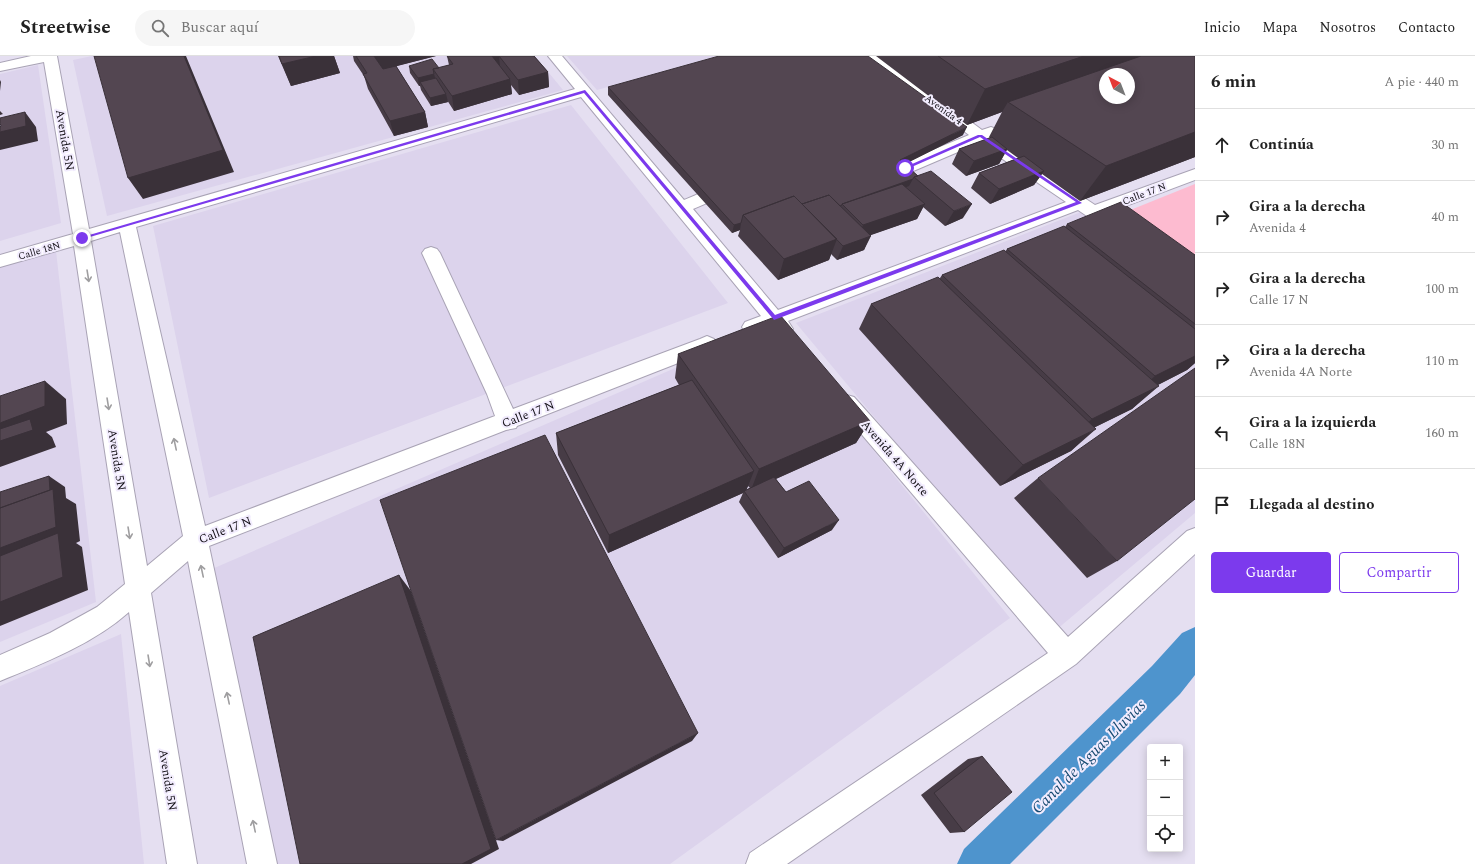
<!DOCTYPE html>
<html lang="es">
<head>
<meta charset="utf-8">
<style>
  body { margin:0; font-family:Spectral,serif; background:#f6f6f6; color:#222 }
  .controls { position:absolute; right:12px; bottom:12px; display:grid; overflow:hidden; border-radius:4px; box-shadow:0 2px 10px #0003 }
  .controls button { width:36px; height:36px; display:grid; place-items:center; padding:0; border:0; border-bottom:1px solid #e0e0e0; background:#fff; color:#222; font:20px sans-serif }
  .compass { position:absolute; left:1099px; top:12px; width:36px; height:36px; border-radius:50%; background:#fff; box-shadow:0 2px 10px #0003; rotate:318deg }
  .stop { position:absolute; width:12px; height:12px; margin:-9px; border:3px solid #7c3aed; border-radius:50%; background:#fff }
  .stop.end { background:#7c3aed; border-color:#fff; box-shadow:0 1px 4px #0008 }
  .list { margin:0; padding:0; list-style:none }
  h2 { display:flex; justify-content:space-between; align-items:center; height:52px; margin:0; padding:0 16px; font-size:17px }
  h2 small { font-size:13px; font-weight:400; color:#767676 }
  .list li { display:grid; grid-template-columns:26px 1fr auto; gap:12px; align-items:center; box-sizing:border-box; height:72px; padding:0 16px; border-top:1px solid #e0e0e0 }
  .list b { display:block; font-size:15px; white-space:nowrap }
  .list p { margin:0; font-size:13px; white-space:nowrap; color:#767676 }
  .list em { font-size:13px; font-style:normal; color:#767676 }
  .actions { display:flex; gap:8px; padding:12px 16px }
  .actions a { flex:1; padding:9px 0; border:1px solid #7c3aed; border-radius:4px; text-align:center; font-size:14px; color:#7c3aed }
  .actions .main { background:#7c3aed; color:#fff }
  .icon { flex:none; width:22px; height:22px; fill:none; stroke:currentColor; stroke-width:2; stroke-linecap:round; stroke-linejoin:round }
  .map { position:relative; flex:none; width:1195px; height:808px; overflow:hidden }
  header { display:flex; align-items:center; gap:24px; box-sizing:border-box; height:56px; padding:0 20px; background:#fff; border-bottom:1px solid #e0e0e0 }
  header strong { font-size:19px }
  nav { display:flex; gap:22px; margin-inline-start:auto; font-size:14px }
  .search { width:280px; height:36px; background:#f6f6f6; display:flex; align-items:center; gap:10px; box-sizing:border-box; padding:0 14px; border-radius:22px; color:#767676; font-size:15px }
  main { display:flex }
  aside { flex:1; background:#fff }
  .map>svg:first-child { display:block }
  .built { fill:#dcd3ec }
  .green { fill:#fdbbd0 }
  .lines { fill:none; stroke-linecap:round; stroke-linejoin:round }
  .canal { fill:#4e94cd; fill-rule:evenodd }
  .minor-casing { stroke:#a9a3b5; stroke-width:2 }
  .minor { fill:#fff; fill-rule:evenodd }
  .wall { fill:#473c46; fill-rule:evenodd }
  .shaded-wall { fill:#3a3139 }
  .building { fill:#534651; stroke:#3a3139; fill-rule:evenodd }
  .oneway { stroke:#9f9ea0 }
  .route { fill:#7c3aed }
  .labels { text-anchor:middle; stroke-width:4; stroke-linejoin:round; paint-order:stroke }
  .far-street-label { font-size:10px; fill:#0f0c12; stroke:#f2ecfe }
  .street-label { font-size:12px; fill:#0f0c12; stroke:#f2ecfe }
  .near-water-label { font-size:16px; font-style:italic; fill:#154970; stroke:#f2ecfe }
</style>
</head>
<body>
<header>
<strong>Streetwise</strong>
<div class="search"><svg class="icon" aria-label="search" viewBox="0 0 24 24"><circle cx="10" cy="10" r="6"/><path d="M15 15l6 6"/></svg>Buscar aquí</div>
<nav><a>Inicio</a><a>Mapa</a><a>Nosotros</a><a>Contacto</a></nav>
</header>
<main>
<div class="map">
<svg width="1195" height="808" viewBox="0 0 1195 808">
  <rect width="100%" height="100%" fill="#e5dff1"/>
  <path class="built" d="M 92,0 L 535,0 L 563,34 L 107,160 L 73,4 Z
    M 567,0 L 718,0 L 597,34 Z
    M 38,9 L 61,167 L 0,185 L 0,18 Z
    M 571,49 L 728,247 L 209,442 L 153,170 Z
    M 1086,154 L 1195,236 L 1195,457 L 1056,574 L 1025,542 L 796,267 Z
    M 56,195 L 96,546 L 0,586 L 0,211 Z
    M 772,270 L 1010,562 L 670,808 L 272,808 L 212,513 Z
    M 121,578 L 144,808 L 0,808 L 0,630 Z"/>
  <path class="green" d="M 1195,128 L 1195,222 L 1113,161 Z"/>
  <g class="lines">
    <path class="canal" d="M 1195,571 L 1195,619 L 1180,638 L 1010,808 L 957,808 L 964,793 L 1152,610 L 1182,577 Z"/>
    <defs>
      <path id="minor" d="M 31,0 L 57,0 L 89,173 L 575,33 L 548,0 L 562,0 L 684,144 C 691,141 699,138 705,134 C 715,128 720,119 733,122 L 735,126 C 726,140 707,147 693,153 L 778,254 L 1066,146 L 979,87 L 911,116 L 905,117 L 899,116 L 897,112 L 899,108 L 969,79 L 866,0 L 882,0 L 982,74 L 991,71 L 996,73 L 999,76 L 996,79 L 992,81 L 1095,149 L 1195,113 L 1195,124 L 1107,157 L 1124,169 L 1127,173 L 1124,177 L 1118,179 L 1112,177 L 1078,154 L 788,265 L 793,273 L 790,278 C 781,281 777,279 771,272 L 752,278 L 745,276 L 742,271 L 745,266 L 761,260 L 581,41 L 136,171 L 205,470 L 495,360 L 487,338 L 422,197 L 425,193 L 431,191 L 437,193 L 440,197 L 513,353 L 700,283 L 707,280 L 714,283 L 717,288 L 714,293 L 517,370 L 516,372 L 506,374 L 209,490 L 277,808 L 247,808 L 188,505 L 151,537 L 197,808 L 167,808 L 129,556 C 93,588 44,607 0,625 L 0,599 L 50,577 L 97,551 L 125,528 L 74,190 L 0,211 L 0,199 L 73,178 L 44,6 L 0,15 L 0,7 ZM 120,176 L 183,480 L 147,510 L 91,185 Z
        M 847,339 L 854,341 L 1068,581 L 1187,475 L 1195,472 L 1195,498 L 1076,608 L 787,808 L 746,808 L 750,797 L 1048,597 L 840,353 L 837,347 L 840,341 Z"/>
    </defs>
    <use href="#minor" class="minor-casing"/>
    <use href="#minor" class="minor"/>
  </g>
  <path class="wall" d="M 278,0 L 334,0 L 340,17 L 291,30 Z
    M 353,0 L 436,0 L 396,10 L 425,56 L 428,71 L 394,80 L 368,33 L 364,20 L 354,5 Z
    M 447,0 L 534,0 L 548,16 L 549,31 L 519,39 L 511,29 L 512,38 L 454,55 L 447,44 L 448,46 L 431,50 L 421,34 L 420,30 L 419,30 L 410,17 L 409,10 L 439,12 L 449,9 Z
    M 876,0 L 1195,0 L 1195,101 L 1080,145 L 1042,118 L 1034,129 L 990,148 L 971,132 L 979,117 L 1018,102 L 1007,94 L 999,108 L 966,120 L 952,108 L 959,93 L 990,82 L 989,81 L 1002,56 L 967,69 Z
    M 608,31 L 963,79 L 905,108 L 963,162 L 945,170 L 923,151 L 917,163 L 870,179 L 864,194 L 837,204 L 831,198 L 829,204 L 778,224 L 738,180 L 740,174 L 732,177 L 608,39 Z
    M 1067,168 L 1195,199 L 1195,307 L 1187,314 L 1158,329 L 1132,353 L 1095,371 L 1071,395 L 1000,430 L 859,273 L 871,248 L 940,222 L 942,219 L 1005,196 L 1007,193 L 1065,171 Z
    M 678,298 L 870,365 L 856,387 L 776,423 L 786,436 L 832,474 L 778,502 L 739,446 L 743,437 L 608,497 L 558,399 L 556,377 L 679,329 L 675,322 ZM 748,430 L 750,432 L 746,434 Z
    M 1038,422 L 1117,505 L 1087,522 L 1014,442 Z
    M 982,700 L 964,776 L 950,777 L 921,739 L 968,703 Z"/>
  <path class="shaded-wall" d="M 184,0 L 186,0 L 234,116 L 143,143 L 128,122 Z
    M 316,0 L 334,0 L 340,17 L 291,30 L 282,8 Z
    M 374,0 L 436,0 L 378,15 Z
    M 490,0 L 514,0 L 499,0 L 500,11 Z
    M 1084,0 L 1149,0 L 1008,46 L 1002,56 L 967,69 L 985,33 Z
    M 548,16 L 549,31 L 519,39 L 518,24 Z
    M 434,18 L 436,25 L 420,26 L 420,30 L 419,30 L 418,22 Z
    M 510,23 L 512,38 L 454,55 L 452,40 Z
    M 0,24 L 1,26 L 0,35 Z
    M 446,38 L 448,46 L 431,50 L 430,42 Z
    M 0,55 L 3,58 L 0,59 Z
    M 25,56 L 36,71 L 38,85 L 0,94 L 0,76 Z
    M 425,56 L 428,71 L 394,80 L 390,65 Z
    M 967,71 L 963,79 L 897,112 L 900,104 Z
    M 1195,76 L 1195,101 L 1080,145 L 1106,110 Z
    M 1007,93 L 999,108 L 966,120 L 974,105 Z
    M 1044,115 L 1034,129 L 990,148 L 999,133 Z
    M 913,123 L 909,130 L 848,153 L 843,149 Z
    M 925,148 L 917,163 L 857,184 L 863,169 Z
    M 972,148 L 963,162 L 945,170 L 954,155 Z
    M 741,167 L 740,174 L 732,177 L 734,169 Z
    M 871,180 L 864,194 L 837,204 L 843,190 Z
    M 837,183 L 829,204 L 778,224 L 784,203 Z
    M 1195,300 L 1195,307 L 1187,314 L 1128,344 L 1155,320 Z
    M 45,325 L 66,343 L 67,368 L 46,376 L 52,381 L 56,391 L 0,411 L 0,367 Z
    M 1159,330 L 1132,353 L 1067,385 L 1092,363 Z
    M 870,365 L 856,387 L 751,434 L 759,413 Z
    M 1096,373 L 1071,395 L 1000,430 L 1023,409 Z
    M 754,415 L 746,435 L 744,435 L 743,437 L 608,497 L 609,479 Z
    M 49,420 L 65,431 L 66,442 L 76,448 L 80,485 L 76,487 L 82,491 L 88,534 L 0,570 L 0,492 Z
    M 839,464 L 832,474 L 778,502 L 784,492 Z
    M 399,519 L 411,535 L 499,793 L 471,808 L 462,808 Z
    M 698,677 L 692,685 L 503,785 L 496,784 Z"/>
  <path class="building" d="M 94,0 L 184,0 L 223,94 L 128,122 Z
    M 279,0 L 316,0 L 282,8 Z
    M 356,0 L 374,0 L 383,13 L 396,10 L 425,56 L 390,65 L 363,18 L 367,17 Z
    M 447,0 L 492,0 L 510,23 L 452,40 L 433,13 L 453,8 Z
    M 499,0 L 534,0 L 548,16 L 518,24 Z
    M 719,0 L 868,0 L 967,71 L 900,104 L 918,120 L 914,121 L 913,123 L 842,148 L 842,149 L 840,150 L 829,139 L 802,148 L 794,140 L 743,159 L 741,167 L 734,169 L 608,31 Z
    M 938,0 L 1084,0 L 985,33 Z
    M 1141,0 L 1195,0 L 1195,76 L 1106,110 L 1008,46 ZM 1105,18 L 1129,18 L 1129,42 L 1105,42 Z
    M 432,3 L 439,12 L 433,13 L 434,18 L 418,22 L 409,10 Z
    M 436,22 L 446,38 L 430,42 L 420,26 Z
    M 25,56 L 26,70 L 0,76 L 0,71 L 1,70 L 0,67 L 0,62 Z
    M 992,81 L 1007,93 L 974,105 L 959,93 Z
    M 1024,100 L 1044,115 L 999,133 L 979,117 Z
    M 931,115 L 972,148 L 954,155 L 914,121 Z
    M 902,128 L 925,148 L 863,169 L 842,148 Z
    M 829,139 L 871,180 L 843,190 L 802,148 Z
    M 794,140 L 837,183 L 784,203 L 743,159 Z
    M 1121,146 L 1195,199 L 1195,268 L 1067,168 Z
    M 1064,170 L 1195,273 L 1195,300 L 1155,320 L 1007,193 Z
    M 1004,194 L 1159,330 L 1092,363 L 942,219 Z
    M 938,221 L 1096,373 L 1023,409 L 871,248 Z
    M 780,259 L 870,365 L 759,413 L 678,298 Z
    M 1195,312 L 1195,443 L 1117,505 L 1038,422 Z
    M 692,324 L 754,415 L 609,479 L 556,377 Z
    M 45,325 L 45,350 L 0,367 L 0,340 Z
    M 30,363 L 33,374 L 0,385 L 0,373 Z
    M 545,379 L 698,677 L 496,784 L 380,444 Z
    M 49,420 L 50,434 L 0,452 L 0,436 Z
    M 774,421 L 786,436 L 809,425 L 839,464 L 784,492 L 744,435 Z
    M 53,433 L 56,471 L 0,492 L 0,452 Z
    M 58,477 L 63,521 L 0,546 L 0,500 Z
    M 399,519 L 491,793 L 462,808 L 300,808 L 253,581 Z
    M 982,700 L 1012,736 L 964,776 L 934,737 Z"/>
  <defs><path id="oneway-shaft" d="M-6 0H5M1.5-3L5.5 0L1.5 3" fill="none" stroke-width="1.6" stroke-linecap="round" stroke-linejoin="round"/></defs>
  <g class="oneway">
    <use href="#oneway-shaft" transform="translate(88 220) rotate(81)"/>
    <use href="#oneway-shaft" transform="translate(108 348) rotate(81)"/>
    <use href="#oneway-shaft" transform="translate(175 388) rotate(-102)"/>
    <use href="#oneway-shaft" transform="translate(129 477) rotate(81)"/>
    <use href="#oneway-shaft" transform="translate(202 515) rotate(-102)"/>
    <use href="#oneway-shaft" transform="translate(149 605) rotate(81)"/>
    <use href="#oneway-shaft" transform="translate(228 642) rotate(-102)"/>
    <use href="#oneway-shaft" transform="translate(254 770) rotate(-102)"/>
  </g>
  <path class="route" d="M 585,34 L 775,259 L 1076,146 L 980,81 L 907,113 L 903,112 L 978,79 L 982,79 L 1082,147 L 774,264 L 584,37 L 83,183 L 79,182 Z"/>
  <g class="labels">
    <g class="far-street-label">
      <text transform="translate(944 53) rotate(36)" y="4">Avenida 4</text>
      <text transform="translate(1144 137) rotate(-21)" y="4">Calle 17 N</text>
      <text transform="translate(39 194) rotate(-16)" y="4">Calle 18N</text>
    </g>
    <g class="street-label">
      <text transform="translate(65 84) rotate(80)" y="4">Avenida 5N</text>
      <text transform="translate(528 358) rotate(-21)" y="4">Calle 17 N</text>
      <text transform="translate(895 402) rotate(49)" y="4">Avenida 4A Norte</text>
      <text transform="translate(117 404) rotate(81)" y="4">Avenida 5N</text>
      <text transform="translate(225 474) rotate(-21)" y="4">Calle 17 N</text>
      <text transform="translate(168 724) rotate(81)" y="4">Avenida 5N</text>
    </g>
    <g class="near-water-label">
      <text transform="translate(1088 700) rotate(-45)" y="6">Canal de Aguas Lluvias</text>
    </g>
  </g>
</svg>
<div class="controls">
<button>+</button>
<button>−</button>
<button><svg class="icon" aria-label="locate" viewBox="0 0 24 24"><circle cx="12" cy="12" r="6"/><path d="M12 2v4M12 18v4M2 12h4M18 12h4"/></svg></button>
</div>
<svg class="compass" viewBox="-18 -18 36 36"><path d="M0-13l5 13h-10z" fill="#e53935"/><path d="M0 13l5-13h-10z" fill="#767676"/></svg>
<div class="stop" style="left:905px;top:112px"></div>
<div class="stop end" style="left:82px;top:182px"></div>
</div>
<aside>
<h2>6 min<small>A pie · 440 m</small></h2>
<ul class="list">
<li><svg class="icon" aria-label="ahead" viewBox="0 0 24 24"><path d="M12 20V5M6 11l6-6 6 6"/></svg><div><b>Continúa</b></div><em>30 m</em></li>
<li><svg class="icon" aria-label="right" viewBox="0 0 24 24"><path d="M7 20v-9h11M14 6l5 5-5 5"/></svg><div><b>Gira a la derecha</b><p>Avenida 4</p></div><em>40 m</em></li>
<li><svg class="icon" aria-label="right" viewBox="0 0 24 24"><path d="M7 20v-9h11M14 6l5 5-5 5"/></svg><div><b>Gira a la derecha</b><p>Calle 17 N</p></div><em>100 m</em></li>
<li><svg class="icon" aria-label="right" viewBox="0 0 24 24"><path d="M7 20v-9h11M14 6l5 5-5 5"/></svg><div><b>Gira a la derecha</b><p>Avenida 4A Norte</p></div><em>110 m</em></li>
<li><svg class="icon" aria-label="left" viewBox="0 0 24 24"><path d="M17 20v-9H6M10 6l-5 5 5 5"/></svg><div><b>Gira a la izquierda</b><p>Calle 18N</p></div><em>160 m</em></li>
<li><svg class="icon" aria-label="arrive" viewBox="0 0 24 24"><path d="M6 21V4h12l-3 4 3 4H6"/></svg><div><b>Llegada al destino</b></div></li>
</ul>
<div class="actions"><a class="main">Guardar</a><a>Compartir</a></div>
</aside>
</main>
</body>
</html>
